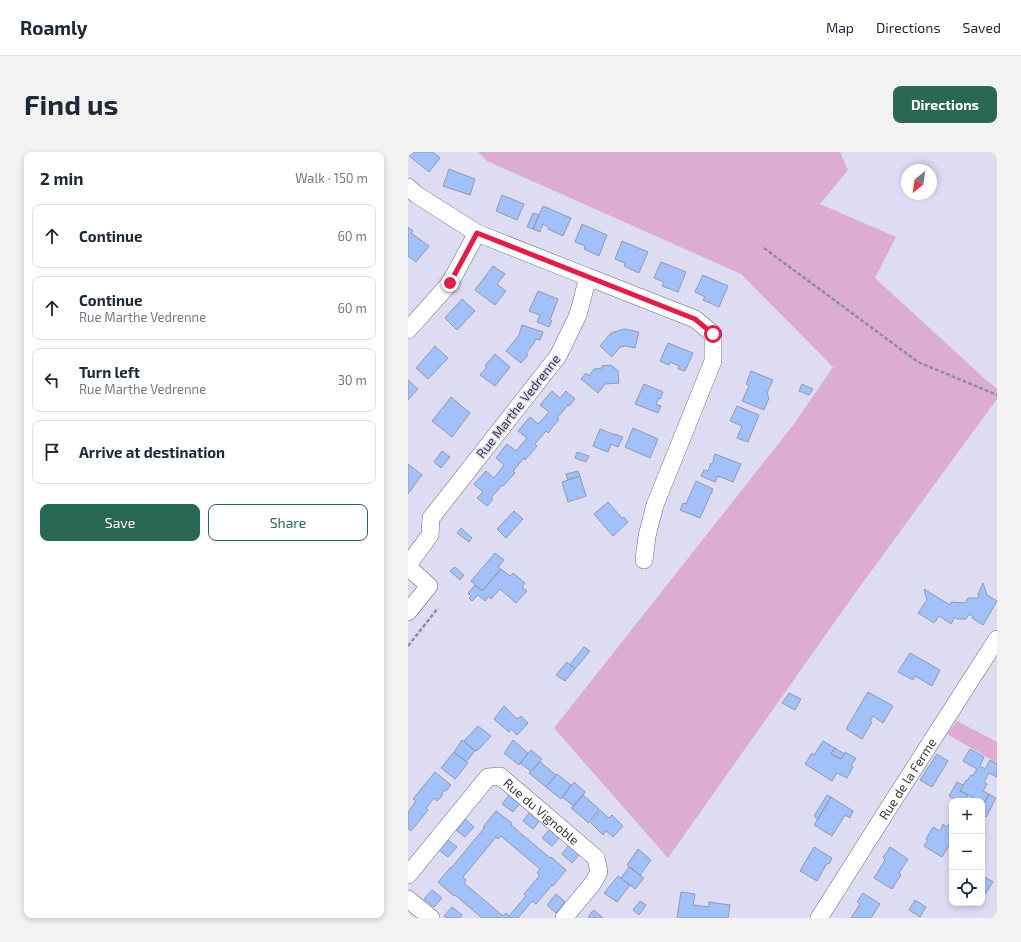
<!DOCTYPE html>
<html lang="en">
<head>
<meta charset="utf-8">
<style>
  body { margin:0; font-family:"Exo 2",sans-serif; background:#f2f2f3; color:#1f2937 }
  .controls { position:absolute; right:12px; bottom:12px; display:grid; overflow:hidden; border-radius:8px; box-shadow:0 2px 6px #0003 }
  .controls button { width:36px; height:36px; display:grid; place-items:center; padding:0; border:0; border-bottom:1px solid #e0e1e3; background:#fff; color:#1f2937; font:20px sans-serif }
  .compass { position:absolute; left:493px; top:12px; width:36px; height:36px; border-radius:50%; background:#fff; box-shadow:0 2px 6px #0003; rotate:209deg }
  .stop { position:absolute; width:12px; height:12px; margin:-9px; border:3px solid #e11d48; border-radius:50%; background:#fff }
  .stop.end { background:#e11d48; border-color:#fff; box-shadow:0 1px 4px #0008 }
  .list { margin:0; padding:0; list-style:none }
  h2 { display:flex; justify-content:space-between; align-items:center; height:52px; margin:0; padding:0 16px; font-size:17px }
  h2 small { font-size:13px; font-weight:400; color:#747a83 }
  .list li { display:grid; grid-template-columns:26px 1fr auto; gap:12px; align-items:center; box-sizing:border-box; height:64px; margin:0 8px 8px; padding:0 8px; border:1px solid #e0e1e3; border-radius:8px }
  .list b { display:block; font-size:15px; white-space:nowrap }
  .list p { margin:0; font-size:13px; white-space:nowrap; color:#747a83 }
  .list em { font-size:13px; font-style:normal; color:#747a83 }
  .actions { display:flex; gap:8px; padding:12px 16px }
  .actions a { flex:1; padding:9px 0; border:1px solid #2a6854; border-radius:8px; text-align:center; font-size:14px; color:#2a6854 }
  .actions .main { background:#2a6854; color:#fff }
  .icon { flex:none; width:22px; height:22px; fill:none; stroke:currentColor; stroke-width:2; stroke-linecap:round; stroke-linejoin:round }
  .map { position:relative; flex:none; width:589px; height:766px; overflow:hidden; border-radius:8px }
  header { display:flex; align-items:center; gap:24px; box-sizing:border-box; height:56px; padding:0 20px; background:#fff; border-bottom:1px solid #e0e1e3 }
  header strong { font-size:19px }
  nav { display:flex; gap:22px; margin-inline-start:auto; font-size:14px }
  .intro { display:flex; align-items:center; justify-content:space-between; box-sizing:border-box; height:96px; padding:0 24px }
  h1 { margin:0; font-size:28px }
  .button { padding:10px 18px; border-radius:8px; background:#2a6854; color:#fff; font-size:14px; font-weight:700 }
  main { display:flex; gap:24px; padding:0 24px }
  aside { flex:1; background:#fff; border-radius:8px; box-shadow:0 2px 6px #0003 }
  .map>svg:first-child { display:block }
  .green { fill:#ddacd2 }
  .building { fill:#a2c0fa; stroke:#919bae; fill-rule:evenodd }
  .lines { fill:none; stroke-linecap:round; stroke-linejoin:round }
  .minor-casing { stroke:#69697c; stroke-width:18 }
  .path { stroke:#8f8e9e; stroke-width:2.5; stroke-dasharray:4 2; stroke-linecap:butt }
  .minor { stroke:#fff; stroke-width:17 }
  .route { stroke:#e11d48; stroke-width:5 }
  .labels { text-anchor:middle; stroke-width:3; stroke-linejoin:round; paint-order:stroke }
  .street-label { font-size:13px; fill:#393941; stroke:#dddcf3 }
</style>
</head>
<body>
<header>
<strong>Roamly</strong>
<nav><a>Map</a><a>Directions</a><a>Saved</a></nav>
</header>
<div class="intro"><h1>Find us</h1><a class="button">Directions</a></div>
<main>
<aside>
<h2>2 min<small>Walk · 150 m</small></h2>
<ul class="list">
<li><svg class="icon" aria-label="ahead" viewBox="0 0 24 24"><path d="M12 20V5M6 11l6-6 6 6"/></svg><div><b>Continue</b></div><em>60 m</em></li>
<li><svg class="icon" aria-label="ahead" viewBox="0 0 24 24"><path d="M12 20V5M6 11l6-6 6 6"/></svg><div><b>Continue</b><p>Rue Marthe Vedrenne</p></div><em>60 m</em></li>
<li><svg class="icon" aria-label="left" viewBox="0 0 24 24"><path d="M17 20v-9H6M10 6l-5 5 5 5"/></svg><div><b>Turn left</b><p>Rue Marthe Vedrenne</p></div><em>30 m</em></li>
<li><svg class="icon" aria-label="arrive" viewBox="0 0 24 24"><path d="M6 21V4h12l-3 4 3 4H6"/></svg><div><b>Arrive at destination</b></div></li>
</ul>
<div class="actions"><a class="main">Save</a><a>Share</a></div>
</aside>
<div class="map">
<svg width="589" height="766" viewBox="0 0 589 766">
  <rect width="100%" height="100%" fill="#dddcf3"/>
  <path class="green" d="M 70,0 L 432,0 L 440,18 L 412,52 L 488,85 L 467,126 L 577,227 L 589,237 L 589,247 L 445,444 L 260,706 L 146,576 L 386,272 L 425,215 L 333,122 L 79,9 Z
    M 549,569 L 589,590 L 589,611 L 539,582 Z"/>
  <path class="building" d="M 0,0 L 25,0 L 32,6 L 21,20 L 0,3 Z
    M 41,17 L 67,27 L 62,43 L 35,34 Z
    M 94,43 L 116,52 L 109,68 L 88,59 Z
    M 135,54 L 163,66 L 155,84 L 140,77 L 140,75 L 135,72 L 132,80 L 125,77 Z
    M 125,61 L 131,63 L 125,77 L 119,75 Z
    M 174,72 L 199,83 L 191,104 L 176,97 L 177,94 L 167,90 Z
    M 0,75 L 5,79 L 3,81 L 21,94 L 8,110 L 0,104 Z
    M 214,89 L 240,100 L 231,121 L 216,114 L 217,111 L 207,107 Z
    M 253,110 L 278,120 L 270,140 L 254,134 L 256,130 L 246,126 Z
    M 85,114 L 97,122 L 89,132 L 98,139 L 87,153 L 67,138 Z
    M 295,123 L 320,134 L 311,155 L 295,148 L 297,145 L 287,140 Z
    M 130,139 L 150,147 L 142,168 L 144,169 L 141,175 L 129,170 L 132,163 L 121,159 Z
    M 54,147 L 67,159 L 49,178 L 37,166 Z
    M 114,173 L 135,180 L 132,188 L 128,187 L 126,191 L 118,202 L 120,203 L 113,211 L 98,199 L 111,183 Z
    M 216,177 L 231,180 L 227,196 L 217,194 L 212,195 L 204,205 L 192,194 L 203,181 Z
    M 260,191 L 285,201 L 277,219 L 270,217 L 271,214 L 262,210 L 261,213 L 252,209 Z
    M 27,194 L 40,206 L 20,227 L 8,216 Z
    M 87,202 L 102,215 L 87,234 L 72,223 L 79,215 L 77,214 Z
    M 203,213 L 210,219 L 211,231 L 197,232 L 190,241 L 173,227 L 178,221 L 181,224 L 186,217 L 194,216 L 194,214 Z
    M 343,219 L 365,228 L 359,241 L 361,246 L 356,258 L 334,249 L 341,234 L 338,232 Z
    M 0,228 L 10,237 L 0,248 Z
    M 236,232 L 255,240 L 252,247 L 251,246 L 248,252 L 253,254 L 250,261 L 227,252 Z
    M 394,232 L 405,237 L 401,243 L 391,239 Z
    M 144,239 L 152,246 L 158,239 L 167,247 L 161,254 L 160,253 L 149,266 L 151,267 L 140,281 L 138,279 L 127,292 L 129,294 L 117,308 L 116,306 L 105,319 L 107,321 L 95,334 L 94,333 L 83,346 L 85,347 L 79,354 L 69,346 L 75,340 L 66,332 L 78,319 L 86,326 L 96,313 L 88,306 L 99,292 L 108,299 L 119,286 L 110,279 L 122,265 L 130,272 L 141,260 L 132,253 Z
    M 43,245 L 62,261 L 44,285 L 24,269 Z
    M 329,254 L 351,263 L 340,290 L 329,286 L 334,274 L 322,269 Z
    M 225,276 L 250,287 L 242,306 L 217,295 Z
    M 192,277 L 207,283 L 207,282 L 215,285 L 210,295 L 203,292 L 200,300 L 185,294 Z
    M 34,299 L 42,305 L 33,316 L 26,310 Z
    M 169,300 L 181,304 L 178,310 L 167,306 Z
    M 307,302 L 333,312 L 325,330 L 310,324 L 307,330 L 293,324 L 296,318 L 300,319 L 303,311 L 304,312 L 306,308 L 305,307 Z
    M 0,312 L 14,323 L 0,342 Z
    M 170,319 L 172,324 L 160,328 L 158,322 Z
    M 172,324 L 178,344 L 160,350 L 154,330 Z
    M 288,329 L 305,337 L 292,366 L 272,358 L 275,351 L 278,352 Z
    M 200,350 L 214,366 L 216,365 L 220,370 L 205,384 L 186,362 Z
    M 106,359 L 115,367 L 98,386 L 89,377 Z
    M 53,376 L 64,386 L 61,390 L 49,381 Z
    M 87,401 L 96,408 L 90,415 L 93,417 L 74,439 L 63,429 Z
    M 47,415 L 56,423 L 52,428 L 42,419 Z
    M 93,417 L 102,424 L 105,421 L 117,431 L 114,435 L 119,439 L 108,451 L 92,437 L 83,447 L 81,444 L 77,449 L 70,443 L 64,449 L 61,446 L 63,444 L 60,441 L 67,433 L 74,439 Z
    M 575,431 L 579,443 L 589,449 L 575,473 L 564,466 L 565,465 L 561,462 L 558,467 L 549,467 L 547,465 L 543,472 L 531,464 L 526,471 L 510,461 L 519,448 L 516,437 L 542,453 L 543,450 L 557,451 L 560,446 L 570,446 L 571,443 L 570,442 Z
    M 176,495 L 182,499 L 167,517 L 162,512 Z
    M 502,501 L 532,518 L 524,534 L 507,524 L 505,528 L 490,520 Z
    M 159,510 L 167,517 L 157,529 L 148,523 Z
    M 460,540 L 485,554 L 475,571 L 465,564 L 462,569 L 464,570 L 454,587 L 438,577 Z
    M 381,541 L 393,547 L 387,558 L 374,551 Z
    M 96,554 L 109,567 L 113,564 L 120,571 L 109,583 L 103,577 L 101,580 L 86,567 Z
    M 70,574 L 83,584 L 70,598 L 67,599 L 56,589 Z
    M 54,588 L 67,599 L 58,610 L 46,600 Z
    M 105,588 L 120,601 L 111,613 L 96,601 Z
    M 415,589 L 427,596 L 423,602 L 433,607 L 437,600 L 448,606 L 443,614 L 445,615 L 439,626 L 429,621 L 424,629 L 397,612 L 404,601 L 406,603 Z
    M 427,596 L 436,602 L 433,607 L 423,602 Z
    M 562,597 L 576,605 L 572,614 L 577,617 L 582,608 L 589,612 L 589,625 L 581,621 L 576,630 L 579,632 L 575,639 L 581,642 L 576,652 L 574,651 L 574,649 L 571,649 L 552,639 L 558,628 L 559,629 L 563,623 L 565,624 L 569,617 L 555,609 Z
    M 123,598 L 134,607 L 123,619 L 112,611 Z
    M 46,600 L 60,611 L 47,627 L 33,616 Z
    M 529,602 L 540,609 L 524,635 L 512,628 Z
    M 132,610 L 148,623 L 138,635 L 121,621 Z
    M 27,620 L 43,633 L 38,639 L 36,639 L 34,641 L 34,644 L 29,649 L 26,646 L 18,656 L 20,658 L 3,679 L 1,677 L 0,677 L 0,660 L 8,649 L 5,647 Z
    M 149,622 L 163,633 L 153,647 L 138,635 Z
    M 166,630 L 177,640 L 175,643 L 166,654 L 154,645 Z
    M 549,630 L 555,633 L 552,639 L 560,643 L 557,649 L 549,649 L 541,644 Z
    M 102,642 L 112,651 L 105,660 L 94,652 Z
    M 581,642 L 588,646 L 578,665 L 574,663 L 574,655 Z
    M 175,643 L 191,657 L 181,671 L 163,656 Z
    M 419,643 L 423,645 L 410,667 L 406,664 Z
    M 423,645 L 445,659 L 442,666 L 437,663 L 424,684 L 406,673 Z
    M 192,658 L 201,666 L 204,663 L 215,674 L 205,685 L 198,679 L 195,683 L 183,671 Z
    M 88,659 L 104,671 L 103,673 L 142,706 L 143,705 L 158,718 L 145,734 L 144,733 L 128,752 L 124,749 L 110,766 L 74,766 L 47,743 L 46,744 L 30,730 L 43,715 L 44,715 L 77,675 L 75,675 ZM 93,684 L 132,717 L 129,721 L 132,723 L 116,742 L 118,744 L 101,764 L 98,761 L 95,764 L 56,731 L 58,728 L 55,725 L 88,685 L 90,687 Z
    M 122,660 L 132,668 L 125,677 L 115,669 Z
    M 57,667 L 66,675 L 57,685 L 48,678 Z
    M 543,669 L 544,669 L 544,689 L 534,705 L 516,694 L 520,688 L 518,687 L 525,675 L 532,679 L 535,672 L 539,675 Z
    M 142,677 L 152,685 L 144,694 L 134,686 Z
    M 40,688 L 49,695 L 40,705 L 31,698 Z
    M 161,693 L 172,702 L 164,711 L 154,702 Z
    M 406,695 L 424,706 L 421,712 L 419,711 L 409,729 L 392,719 Z
    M 482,695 L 500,707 L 491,721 L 493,723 L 484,737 L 466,726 L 477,708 L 475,706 Z
    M 230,697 L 243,708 L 232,723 L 219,713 Z
    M 221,715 L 236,726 L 227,737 L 213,726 Z
    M 574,723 L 585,730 L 576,744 L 574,743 Z
    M 210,724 L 222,733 L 209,750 L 196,741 Z
    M 24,738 L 34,746 L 26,755 L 16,747 Z
    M 273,740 L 287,742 L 285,753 L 301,755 L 301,750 L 322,753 L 320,766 L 269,766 Z
    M 455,741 L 472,752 L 463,766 L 443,766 L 452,752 L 449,750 Z
    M 148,742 L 157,750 L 148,761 L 139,753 Z
    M 507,748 L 518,755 L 512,765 L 501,758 Z
    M 232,749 L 238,753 L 231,763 L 225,758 Z
    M 44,755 L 54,763 L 52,766 L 39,766 L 36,764 Z
    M 186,758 L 195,766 L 181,766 L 181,763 Z"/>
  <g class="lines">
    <defs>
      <g id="minor">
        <path d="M 0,35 L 9,43 L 69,81"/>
        <path d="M 180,125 L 287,167 L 305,182 L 305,209 L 247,353 L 239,384 L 236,408"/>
        <path d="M 0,178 L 42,131 L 69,81 L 180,125 L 170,163 L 150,204 L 23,366 L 22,383 L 0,413"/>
        <path d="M 0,415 L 21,434 L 0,460"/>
        <path id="s1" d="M 0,723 L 80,625 L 92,624 L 188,706 L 191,720 L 185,731 L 156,766"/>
        <path d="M 0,747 L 23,766"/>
        <path id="s2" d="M 411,766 L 480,657 L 589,487"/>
      </g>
    </defs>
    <use href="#minor" class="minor-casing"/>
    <path class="path" d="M 356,96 L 510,210 L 589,243
      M 0,494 L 30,456"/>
    <use href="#minor" class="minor"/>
  </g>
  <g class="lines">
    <path class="route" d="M 42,131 L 69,81 L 287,167 L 305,182"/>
  </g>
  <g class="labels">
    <g class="street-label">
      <text transform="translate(110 254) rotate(-52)" y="5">Rue Marthe Vedrenne</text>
      <text dy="5" stroke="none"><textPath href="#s2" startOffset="165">Rue de la Ferme</textPath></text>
      <text dy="5" stroke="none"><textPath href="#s1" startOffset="193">Rue du Vignoble</textPath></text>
    </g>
  </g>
</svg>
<div class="controls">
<button>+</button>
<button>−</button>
<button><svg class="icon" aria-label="locate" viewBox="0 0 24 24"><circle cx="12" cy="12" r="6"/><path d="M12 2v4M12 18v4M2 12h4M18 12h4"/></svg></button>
</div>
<svg class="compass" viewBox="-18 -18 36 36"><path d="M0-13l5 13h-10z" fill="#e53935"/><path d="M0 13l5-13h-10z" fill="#747a83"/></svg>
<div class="stop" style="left:305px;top:182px"></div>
<div class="stop end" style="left:42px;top:131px"></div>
</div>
</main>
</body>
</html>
